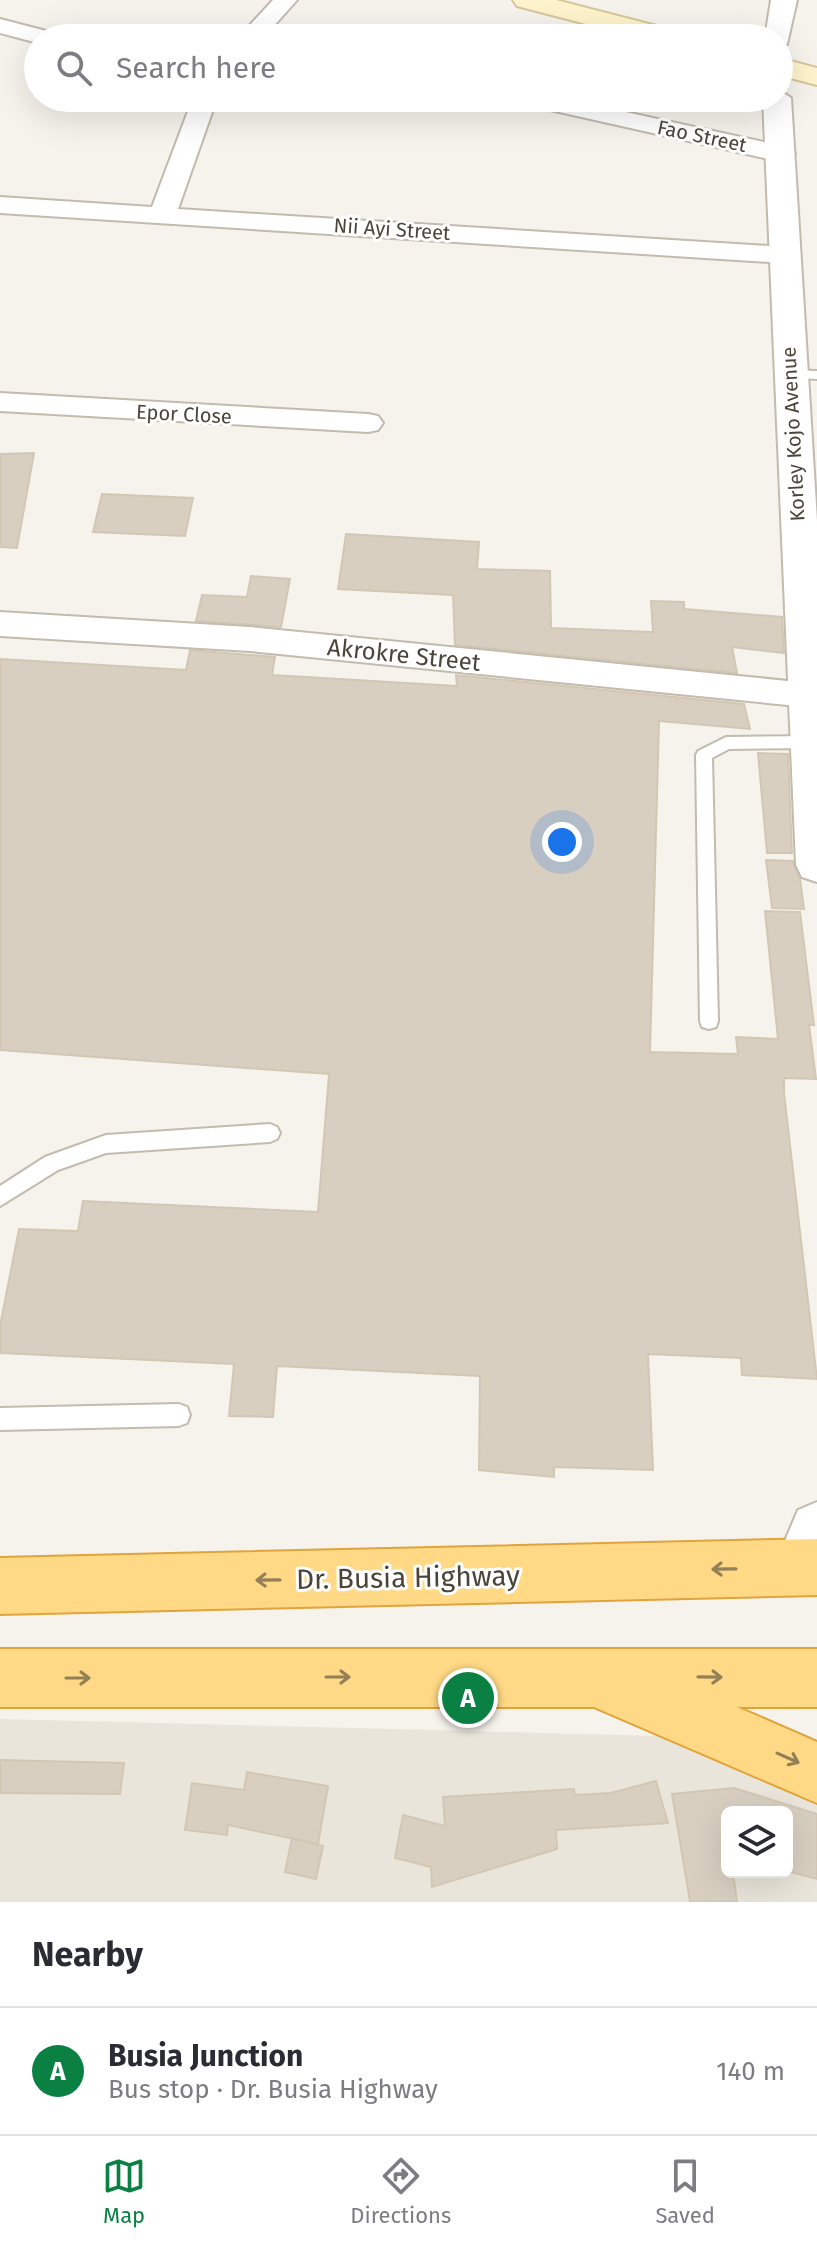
<!DOCTYPE html>
<html lang="en">
<head>
<meta charset="utf-8">
<style>
  body { margin:0; font-family:"Fira Sans",sans-serif; background:#f7f7f7; color:#2b2b33 }
  .controls { position:absolute; right:24px; bottom:24px; display:grid; overflow:hidden; border-radius:12px; box-shadow:0 8px 32px #0002 }
  .controls button { width:72px; height:72px; display:grid; place-items:center; padding:0; border:0; border-bottom:2px solid #e1e1e2; background:#fff; color:#2b2b33; font:40px sans-serif }
  .you { position:absolute; left:562px; top:842px; width:28px; height:28px; margin:-20px; border:6px solid #fff; border-radius:50%; background:#1a73e8; box-shadow:0 0 0 12px #1a73e833 }
  .badge { display:grid; place-items:center; width:52px; height:52px; border-radius:50%; background:#0b8043; color:#fff; font-size:26px; font-weight:700 }
  .pin { position:absolute; translate:-50% -50%; border:4px solid #fff; box-shadow:0 2px 8px #0006 }
  .list { margin:0; padding:0; list-style:none }
  h2 { display:flex; justify-content:space-between; align-items:center; height:104px; margin:0; padding:0 32px; font-size:34px }
  h2 small { font-size:26px; font-weight:400; color:#7c7c81 }
  .list li { display:grid; grid-template-columns:52px 1fr auto; gap:24px; align-items:center; box-sizing:border-box; height:128px; padding:0 32px; border-top:2px solid #e1e1e2 }
  .list b { display:block; font-size:30px; white-space:nowrap }
  .list p { margin:0; font-size:26px; white-space:nowrap; color:#7c7c81 }
  .list em { font-size:26px; font-style:normal; color:#7c7c81 }
  .icon { flex:none; width:44px; height:44px; fill:none; stroke:currentColor; stroke-width:2; stroke-linecap:round; stroke-linejoin:round }
  .map { position:relative; flex:none; width:817px; height:1902px; overflow:hidden }
  .search { position:absolute; background:#fff; box-shadow:0 8px 32px #0002; left:24px; right:24px; top:24px; height:88px; display:flex; align-items:center; gap:20px; box-sizing:border-box; padding:0 28px; border-radius:44px; color:#7c7c81; font-size:30px }
  .sheet { height:232px; background:#fff }
  nav { display:flex; justify-content:space-around; align-items:center; box-sizing:border-box; height:112px; border-top:2px solid #e1e1e2; background:#fff; font-size:22px; color:#7c7c81 }
  nav a { display:grid; justify-items:center; gap:4px }
  nav .on { color:#0b8043 }
  .map>svg:first-child { display:block }
  .residential { fill:#eae5da; fill-rule:evenodd }
  .building { fill:#d8cfc1; stroke:#d3c7b4; stroke-width:2 }
  .lines { fill:none; stroke-linecap:round; stroke-linejoin:round }
  .service-casing { stroke:#c2bbae; stroke-width:4 }
  .minor-casing { stroke:#c2bbae; stroke-width:4 }
  .tertiary-casing { stroke:#c2bbae; stroke-width:4 }
  .secondary-casing { stroke:#d6c79b; stroke-width:4 }
  .trunk-casing { stroke:#e0a43c; stroke-width:4 }
  .service { fill:#fff; fill-rule:evenodd }
  .minor { fill:#fff; fill-rule:evenodd }
  .tertiary { fill:#fff; fill-rule:evenodd }
  .secondary { fill:#fff3cd; fill-rule:evenodd }
  .trunk { fill:#ffd985; fill-rule:evenodd }
  .oneway { stroke:#938057 }
  .labels { text-anchor:middle; stroke-width:6; stroke-linejoin:round; paint-order:stroke }
  .far-street-label { font-size:20px; fill:#4b4439; stroke:#fff }
  .street-label { font-size:24px; fill:#4b4439; stroke:#fff }
  .near-street-label { font-size:28px; fill:#4b4439; stroke:#fff }
</style>
</head>
<body>
<div class="map">
<svg width="817" height="1902" viewBox="0 0 817 1902">
  <rect width="100%" height="100%" fill="#f6f3ec"/>
  <path class="residential" d="M 0,1719 L 817,1740 L 817,1902 L 0,1902 ZM 727,1812 L 787,1812 L 787,1872 L 727,1872 Z"/>
  <path class="building" d="M 34,453 L 17,548 L 0,547 L 0,454 Z
    M 102,494 L 193,498 L 185,536 L 93,532 Z
    M 346,534 L 479,542 L 477,569 L 550,571 L 551,628 L 653,632 L 651,601 L 684,602 L 684,609 L 782,617 L 784,653 L 732,647 L 737,673 L 455,645 L 453,595 L 338,589 Z
    M 251,576 L 290,579 L 281,627 L 196,621 L 202,595 L 247,597 Z
    M 190,650 L 275,657 L 272,675 L 457,686 L 456,675 L 744,704 L 750,729 L 659,721 L 650,1052 L 738,1054 L 736,1037 L 778,1039 L 765,911 L 800,912 L 814,1025 L 809,1025 L 816,1079 L 784,1078 L 784,1093 L 817,1379 L 742,1375 L 741,1358 L 648,1354 L 653,1470 L 554,1467 L 554,1477 L 479,1470 L 480,1376 L 277,1366 L 273,1417 L 229,1416 L 234,1364 L 0,1353 L 0,1326 L 19,1229 L 78,1231 L 83,1201 L 318,1212 L 329,1074 L 0,1050 L 0,659 L 186,670 Z
    M 758,753 L 788,754 L 792,853 L 767,853 Z
    M 766,860 L 793,861 L 800,879 L 804,909 L 772,908 Z
    M 0,1760 L 124,1763 L 120,1794 L 0,1793 Z
    M 247,1772 L 328,1786 L 318,1844 L 228,1825 L 227,1835 L 185,1830 L 192,1783 L 244,1790 Z
    M 656,1781 L 668,1823 L 556,1830 L 557,1849 L 432,1887 L 431,1867 L 395,1858 L 403,1815 L 445,1826 L 443,1797 L 574,1789 L 575,1795 L 611,1793 Z
    M 734,1788 L 817,1814 L 817,1879 L 787,1871 L 787,1812 L 727,1812 L 727,1872 L 733,1872 L 737,1902 L 690,1902 L 672,1794 Z
    M 292,1838 L 323,1846 L 316,1879 L 285,1872 Z"/>
  <g class="lines">
    <defs>
      <path id="service" d="M 790,370 L 817,371 L 817,379 L 785,377 L 785,371 Z
        M 811,736 L 817,738 L 817,746 L 811,748 L 729,749 L 712,758 L 718,1021 L 716,1027 L 709,1029 L 702,1027 L 700,1021 L 696,755 L 698,751 L 726,737 Z
        M 270,1124 L 277,1127 L 280,1133 L 277,1139 L 270,1142 L 106,1153 L 58,1170 L 0,1206 L 0,1186 L 45,1157 L 106,1135 Z
        M 179,1404 L 187,1407 L 190,1415 L 187,1423 L 179,1426 L 0,1430 L 0,1408 Z"/>
      <path id="minor" d="M 273,0 L 297,0 L 263,38 L 238,38 Z
        M 0,19 L 54,33 L 58,38 L 38,38 L 38,43 L 0,33 Z
        M 193,98 L 217,98 L 178,209 L 784,247 L 793,249 L 797,255 L 793,261 L 784,263 L 0,213 L 0,197 L 152,207 Z
        M 516,98 L 561,98 L 782,146 L 795,154 L 782,162 L 528,105 Z
        M 0,393 L 368,414 L 378,416 L 383,423 L 378,430 L 368,432 L 0,411 Z
        M 0,612 L 250,627 L 808,683 L 817,685 L 817,705 L 808,707 L 250,651 L 0,636 Z"/>
      <path id="tertiary" d="M 771,0 L 797,0 L 787,44 L 779,46 L 779,38 L 765,38 Z
        M 779,90 L 791,98 L 817,521 L 817,882 L 802,877 L 796,865 L 763,98 L 779,98 Z
        M 817,1502 L 817,1589 L 802,1595 L 782,1587 L 774,1567 L 798,1510 Z"/>
      <path id="secondary" d="M 513,0 L 556,0 L 680,32 L 684,38 L 640,38 L 517,6 Z
        M 779,58 L 817,68 L 817,85 L 779,75 Z"/>
      <path id="trunk" d="M 817,1539 L 817,1595 L 0,1614 L 0,1558 Z
        M 0,1649 L 817,1649 L 817,1707 L 737,1707 L 817,1742 L 817,1803 L 594,1707 L 0,1707 Z"/>
    </defs>
    <use href="#service" class="service-casing"/>
    <use href="#minor" class="minor-casing"/>
    <use href="#tertiary" class="tertiary-casing"/>
    <use href="#secondary" class="secondary-casing"/>
    <use href="#trunk" class="trunk-casing"/>
    <use href="#service" class="service"/>
    <use href="#minor" class="minor"/>
    <use href="#tertiary" class="tertiary"/>
    <use href="#secondary" class="secondary"/>
    <use href="#trunk" class="trunk"/>
  </g>
  <defs><path id="oneway-shaft" d="M-6 0H5M1.5-3L5.5 0L1.5 3" fill="none" stroke-width="1.6" stroke-linecap="round" stroke-linejoin="round" transform="scale(2)"/></defs>
  <g class="oneway">
    <use href="#oneway-shaft" transform="translate(724 1569) rotate(179)"/>
    <use href="#oneway-shaft" transform="translate(268 1580) rotate(179)"/>
    <use href="#oneway-shaft" transform="translate(338 1677)"/>
    <use href="#oneway-shaft" transform="translate(710 1677) rotate(1)"/>
    <use href="#oneway-shaft" transform="translate(78 1678)"/>
    <use href="#oneway-shaft" transform="translate(788 1758) rotate(24)"/>
  </g>
  <g class="labels">
    <g class="far-street-label">
      <text transform="translate(702 136) rotate(12)" y="7">Fao Street</text>
      <text transform="translate(392 229) rotate(4)" y="7">Nii Ayi Street</text>
      <text transform="translate(184 414) rotate(3)" y="7">Epor Close</text>
      <text transform="translate(793 434) rotate(-93)" y="7">Korley Kojo Avenue</text>
    </g>
    <g class="street-label">
      <text transform="translate(404 655) rotate(6)" y="8">Akrokre Street</text>
    </g>
    <g class="near-street-label">
      <text transform="translate(408 1577) rotate(-1)" y="10">Dr. Busia Highway</text>
    </g>
  </g>
</svg>
<div class="controls">
<button><svg class="icon" aria-label="layers" viewBox="0 0 24 24"><path d="M12 4l9 5-9 5-9-5zM3 14l9 5 9-5"/></svg></button>
</div>
<div class="you"></div>
<div class="pin badge" style="left:468px;top:1698px">A</div>
<div class="search"><svg class="icon" aria-label="search" viewBox="0 0 24 24"><circle cx="10" cy="10" r="6"/><path d="M15 15l6 6"/></svg>Search here</div>
</div>
<section class="sheet">
<h2>Nearby<small></small></h2>
<ul class="list">
<li><span class="badge">A</span><div><b>Busia Junction</b><p>Bus stop · Dr. Busia Highway</p></div><em>140 m</em></li>
</ul>
</section>
<nav>
<a class="on"><svg class="icon" aria-label="map" viewBox="0 0 24 24"><path d="M3 6l6-2 6 2 6-2v14l-6 2-6-2-6 2zM9 4v14M15 6v14"/></svg>Map</a>
<a><svg class="icon" aria-label="directions" viewBox="0 0 24 24"><path d="M12 3l9 9-9 9-9-9zM9 14v-3h6M13 9l2 2-2 2"/></svg>Directions</a>
<a><svg class="icon" aria-label="saved" viewBox="0 0 24 24"><path d="M7 4h10v16l-5-4-5 4z"/></svg>Saved</a>
</nav>
</body>
</html>
